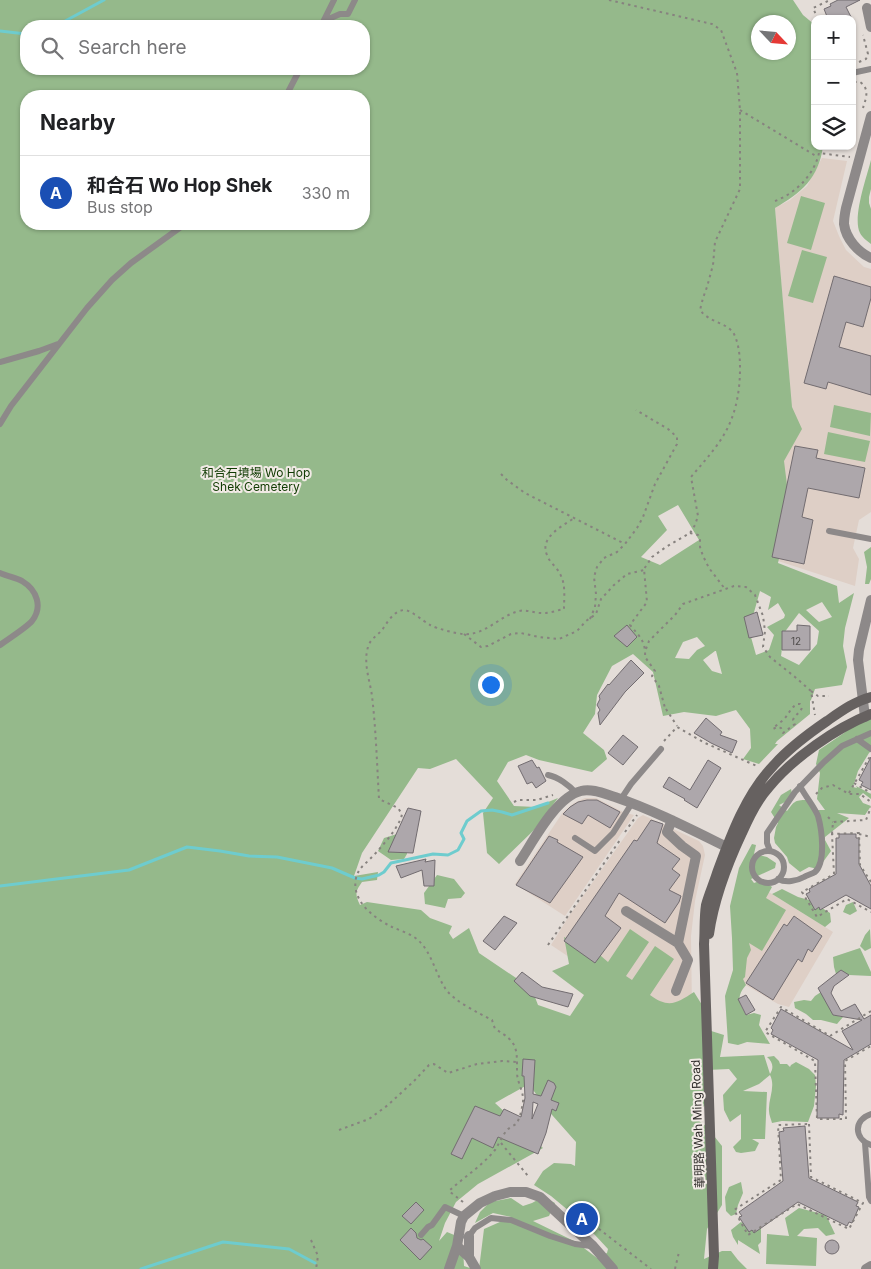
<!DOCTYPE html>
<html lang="en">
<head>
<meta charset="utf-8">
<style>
  body { margin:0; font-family:Inter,"Noto Sans TC",sans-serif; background:#f2f2f2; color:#202124 }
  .controls { position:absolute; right:15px; top:15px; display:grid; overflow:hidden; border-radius:10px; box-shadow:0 1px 4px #0004 }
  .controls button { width:45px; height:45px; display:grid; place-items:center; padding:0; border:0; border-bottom:1px solid #e0e0e0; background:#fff; color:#202124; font:25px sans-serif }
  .compass { position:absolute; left:751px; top:15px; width:45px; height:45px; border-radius:50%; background:#fff; box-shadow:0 1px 4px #0004; rotate:116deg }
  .you { position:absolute; left:490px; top:684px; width:18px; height:18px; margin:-12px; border:4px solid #fff; border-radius:50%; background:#1a73e8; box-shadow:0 0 0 8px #1a73e833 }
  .badge { display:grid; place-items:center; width:32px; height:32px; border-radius:50%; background:#745d2d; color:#fff; font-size:16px; font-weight:700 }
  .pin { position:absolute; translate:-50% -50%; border:2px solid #fff; box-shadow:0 1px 5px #0006 }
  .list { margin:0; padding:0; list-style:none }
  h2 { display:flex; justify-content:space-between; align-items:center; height:65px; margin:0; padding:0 20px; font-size:21px }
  h2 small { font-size:16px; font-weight:400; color:#757577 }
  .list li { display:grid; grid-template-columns:32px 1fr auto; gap:15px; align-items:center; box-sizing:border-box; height:75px; padding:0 20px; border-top:1px solid #e0e0e0 }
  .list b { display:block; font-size:19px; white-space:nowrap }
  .list p { margin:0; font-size:16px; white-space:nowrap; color:#757577 }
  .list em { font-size:16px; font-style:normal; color:#757577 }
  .icon { flex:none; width:28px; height:28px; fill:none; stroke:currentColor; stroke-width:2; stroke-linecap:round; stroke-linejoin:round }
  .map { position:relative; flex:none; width:871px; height:1269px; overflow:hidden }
  .search { position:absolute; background:#fff; box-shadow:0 1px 4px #0004; left:20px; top:20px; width:350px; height:55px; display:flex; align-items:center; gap:12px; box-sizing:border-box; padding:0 18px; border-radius:20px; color:#757577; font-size:19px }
  .panel { position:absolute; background:#fff; box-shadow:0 1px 4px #0004; left:20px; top:90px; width:350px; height:140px; border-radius:20px }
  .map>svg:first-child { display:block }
  .built { fill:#decfc6 }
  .green { fill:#95b98b; fill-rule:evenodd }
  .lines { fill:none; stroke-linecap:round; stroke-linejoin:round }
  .stream { stroke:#6eccce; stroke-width:3 }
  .building { fill:#ada7ab; stroke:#726c70; fill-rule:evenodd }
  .path { stroke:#87827f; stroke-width:2; stroke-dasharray:2.5 4; stroke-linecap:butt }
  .lane { stroke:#8d8989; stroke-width:6 }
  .street { stroke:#8d8989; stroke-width:10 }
  .secondary { stroke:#666160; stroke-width:10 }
  .labels { text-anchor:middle; stroke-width:4; stroke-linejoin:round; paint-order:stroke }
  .number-label { font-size:10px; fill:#4e4b4a }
  .park-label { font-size:12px; fill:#0f3a01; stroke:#f1eae5 }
  .street-label { font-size:12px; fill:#2f2c2a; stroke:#f1eae5 }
</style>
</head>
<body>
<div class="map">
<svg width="871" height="1269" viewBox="0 0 871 1269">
  <rect width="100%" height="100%" fill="#e4ddd8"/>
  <path class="built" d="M 822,158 L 847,161 L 833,221 L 839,236 L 846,250 L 864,267 L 871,269 L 871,512 L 859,520 L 853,548 L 859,559 L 855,586 L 769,558 L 790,386 L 775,208 L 790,200 L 807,186 Z
    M 585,798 L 596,798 L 623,812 L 634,815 L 565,916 L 515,884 L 563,812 L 574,803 Z
    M 643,815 L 699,841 L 703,846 L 705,855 L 695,901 L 691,936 L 692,1010 L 672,1015 L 587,969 L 551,945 L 569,916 L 638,818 Z
    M 764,889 L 833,932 L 789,1007 L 778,1004 L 737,980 L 737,934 Z"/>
  <path class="green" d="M 0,0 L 793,0 L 803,15 L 815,25 L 815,146 L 823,146 C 819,178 801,193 775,208 L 792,407 L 802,429 L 784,461 L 790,509 L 778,563 L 837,586 L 839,603 L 854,593 L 845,628 L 843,646 L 847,667 L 842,685 L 815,689 L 811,700 L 810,701 L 810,714 L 777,741 L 775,744 L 778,744 L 759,764 L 743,759 L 751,748 L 750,729 L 736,710 L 716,716 L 684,712 L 663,716 L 653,672 L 633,654 L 612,666 L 597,695 L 595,714 L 583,733 L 604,750 L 607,759 L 592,772 L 539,760 L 526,755 L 508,762 L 497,781 L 514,806 L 536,807 L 558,798 L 534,830 L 499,864 L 487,853 L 483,813 L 493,798 L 456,759 L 430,769 L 418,768 L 362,853 L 354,876 L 378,872 L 377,880 L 362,882 C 355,892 355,894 360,905 L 367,902 L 421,910 L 430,918 L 452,926 L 449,933 L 453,939 L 469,928 L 479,953 L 522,982 L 533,992 L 538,1005 L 570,1016 L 584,995 L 552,971 L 569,964 L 564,937 L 601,956 L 608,962 L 630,929 L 649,942 L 626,976 L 632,980 L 655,946 L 674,959 L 650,995 C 669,1009 677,1003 694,992 L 707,1013 L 708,1030 L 724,1035 L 720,1057 L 764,1055 L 770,1074 C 774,1068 773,1062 767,1057 L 774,1056 L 779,1061 L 780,1064 L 787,1064 L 790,1067 L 791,1065 L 796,1062 L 809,1069 L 815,1075 L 816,1086 L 814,1106 L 808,1122 L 782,1121 L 772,1123 C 771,1119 769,1115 769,1111 C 768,1099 776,1087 770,1075 L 759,1084 L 743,1091 L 767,1092 L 765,1139 L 752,1139 L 759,1143 L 755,1151 L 741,1153 L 736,1152 L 733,1147 L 741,1139 L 741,1114 L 730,1122 L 724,1110 L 723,1095 L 737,1079 L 729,1069 L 707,1070 L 710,1101 L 692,1116 L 706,1126 L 722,1146 L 722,1205 L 707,1229 L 704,1259 L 722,1251 L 731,1251 L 738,1260 L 747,1269 L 479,1269 L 484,1229 L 511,1217 L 493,1213 L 475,1223 L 480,1212 L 490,1202 L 511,1198 L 523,1206 L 532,1203 L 543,1197 L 555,1203 L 549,1216 L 533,1221 L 576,1242 L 597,1258 L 607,1253 L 608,1249 L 595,1235 L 586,1226 L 582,1225 L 575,1216 L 551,1196 L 534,1185 L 543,1171 L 554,1163 L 571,1164 L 575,1166 L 576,1142 L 545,1107 L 529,1084 L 495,1103 L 543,1148 L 478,1184 L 456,1202 L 445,1223 L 439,1241 L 447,1232 L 459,1237 L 463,1249 L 464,1266 L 473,1269 L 0,1269 ZM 758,22 L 788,22 L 788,52 L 758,52 ZM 26,26 L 364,26 L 364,69 L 26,69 ZM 26,96 L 364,96 L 364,224 L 26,224 ZM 678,505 L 699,540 L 660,565 L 641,557 L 667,530 L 658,516 ZM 760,591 L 771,597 L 768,610 L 778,603 L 785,615 L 784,618 L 767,627 L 774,635 L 769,650 L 756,655 L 749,630 ZM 822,602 L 832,617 L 819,622 L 806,610 ZM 799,613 L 819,631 L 817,644 L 799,665 L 781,656 L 784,633 ZM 697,637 L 705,646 L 697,650 L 689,659 L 675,658 L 683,642 ZM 715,651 L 716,651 L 722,674 L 712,671 L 703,660 Z
    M 871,160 L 871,189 L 869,197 L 869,203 L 871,209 L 871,244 C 867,241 862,237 860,233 C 852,218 867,176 871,160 Z
    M 801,196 L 825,203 L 811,250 L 787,243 Z
    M 802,250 L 827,257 L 813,303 L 788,296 Z
    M 834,405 L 871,413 L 870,436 L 830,427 Z
    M 828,432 L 870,441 L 865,462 L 824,454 Z
    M 871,547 L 871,579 L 869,584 L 865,584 L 867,567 L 864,552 Z
    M 871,712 L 871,751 L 869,753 L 858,771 L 853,787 L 857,788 L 856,786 L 871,794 L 871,799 L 863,793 L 859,797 L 863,803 L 871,806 L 865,815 L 837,813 L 849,818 L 825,837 L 825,840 L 831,851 L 818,869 L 809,867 L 800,872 L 789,863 L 787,857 L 775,843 L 774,838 L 776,827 L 778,823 L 771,812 L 781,795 L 791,789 L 793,798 L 779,805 L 787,811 C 794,802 794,800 807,800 L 815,810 L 825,810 L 817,799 L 820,773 L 816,764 L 819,750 L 844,733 L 856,717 Z
    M 407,831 L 407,854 L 404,859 L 391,860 L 378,851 L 384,838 Z
    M 752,844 L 756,845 L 754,854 L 767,857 L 776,863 L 775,868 L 751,879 L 754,883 L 762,880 L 772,887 L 766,898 L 786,910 L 762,951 L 749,943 L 751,950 L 747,958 L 745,977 L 743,979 L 746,985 C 736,997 739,1002 746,1015 L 754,1013 L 761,1015 L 759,1025 L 770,1044 L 747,1042 L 738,1045 L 728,1043 L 725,996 L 733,970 L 732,938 L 730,906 L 739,868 Z
    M 437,875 L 454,879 L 465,893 L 461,898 L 448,899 L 445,908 L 425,904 L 424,893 Z
    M 782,889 L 798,897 L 809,900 L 830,913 L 831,922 L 825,927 L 772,894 Z
    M 853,902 L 857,911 L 850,915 L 843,912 L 846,905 Z
    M 870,929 L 871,948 L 865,951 L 860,946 L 865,935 Z
    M 860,948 L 871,972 L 871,976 L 849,975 L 841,971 L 836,974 L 834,967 L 833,957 Z
    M 821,992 L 833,1015 L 843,1017 L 837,1024 L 821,1020 L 813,1020 L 806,1014 L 795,1008 L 794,1002 L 804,1000 L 811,1001 L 815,996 Z
    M 741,1182 L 743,1193 L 738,1205 L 736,1214 L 731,1216 L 726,1211 L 725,1197 L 729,1187 Z
    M 799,1208 L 826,1215 L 835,1234 L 826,1236 L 818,1228 L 804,1229 L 797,1236 L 817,1238 L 816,1266 L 766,1264 L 767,1234 L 789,1236 L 785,1218 Z
    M 741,1222 L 744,1224 L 761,1226 L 761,1242 L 758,1245 L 760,1254 L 738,1240 L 738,1245 L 733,1237 L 731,1230 Z"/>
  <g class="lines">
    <path class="stream" d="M 56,26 L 104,0
      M 0,31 L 26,34
      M 0,886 L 129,870 L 187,847 L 220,851 L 249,856 L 277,857 L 332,868 L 355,878 L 362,879 L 379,875 L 384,872 L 391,863 L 433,854 L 448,855 L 458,850 L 464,839 L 461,833 L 467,821 L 481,811 L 492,810 L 502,812 L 512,815 L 548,803
      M 141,1269 L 223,1242 L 289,1249 L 315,1263"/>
  </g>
  <path class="building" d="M 838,0 L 860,0 L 846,7 L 852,19 L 828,19 L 824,9 L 831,6 L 830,4 Z
    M 834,276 L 871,287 L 871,298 L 863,327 L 846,322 L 839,347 L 871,356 L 871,395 L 828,382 L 826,389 L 804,383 Z
    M 795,446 L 818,450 L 816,458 L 865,468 L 859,498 L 808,488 L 802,517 L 813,520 L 804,564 L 772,557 Z
    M 757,612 L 763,635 L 749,638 L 744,617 Z
    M 627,625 L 637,637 L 627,647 L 614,636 Z
    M 797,625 L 810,626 L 810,650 L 782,650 L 782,631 L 797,631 Z
    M 631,660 L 644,673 L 625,692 L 600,725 L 598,713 L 600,710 L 597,705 L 600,699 L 599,696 L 608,684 L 609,685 Z
    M 706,718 L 722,732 L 720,735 L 737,741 L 732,753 L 711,743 L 694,733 Z
    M 623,735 L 638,747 L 623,765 L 608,753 Z
    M 871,757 L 871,790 L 861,785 L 863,782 L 859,780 Z
    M 532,760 L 537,768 L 539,767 L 546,781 L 536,788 L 532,782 L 527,784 L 518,766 Z
    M 708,760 L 721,768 L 697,808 L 684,800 L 685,799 L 663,787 L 669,777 L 690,790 Z
    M 587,800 L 597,800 L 620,812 L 610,828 L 588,815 L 582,824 L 563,814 L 570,807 L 578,802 Z
    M 408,808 L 421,811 L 413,853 L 388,852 Z
    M 651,820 L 663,824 L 657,843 L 680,859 L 672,869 L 680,875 L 669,890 L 681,896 L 679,902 L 665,923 L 619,893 L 605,916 L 621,928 L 595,963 L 564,941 L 634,840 L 637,841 Z
    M 839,834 L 856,834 L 856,838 L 859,838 L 859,864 L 871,886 L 871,909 L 846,895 L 820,910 L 819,907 L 815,910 L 806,894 L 810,892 L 809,889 L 836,874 L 836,838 L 839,838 Z
    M 549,836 L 558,840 L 557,842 L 583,857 L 550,903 L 516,885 Z
    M 426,859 L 425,862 L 435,860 L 434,886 L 424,886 L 422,870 L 401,878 L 396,866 Z
    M 504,916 L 517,923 L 495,950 L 483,941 Z
    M 794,916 L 822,936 L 812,952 L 808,949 L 802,962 L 798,959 L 773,1000 L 746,983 L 784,924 L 787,926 Z
    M 841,970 L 849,975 L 834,986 L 831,993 L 841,1011 L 855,1004 L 864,1019 L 871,1015 L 871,1044 L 844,1060 L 843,1115 L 839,1114 L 839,1118 L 817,1118 L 818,1060 L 771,1034 L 773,1030 L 771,1028 L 781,1009 L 853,1050 L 842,1031 L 862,1020 L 833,1015 L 818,988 Z
    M 522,972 L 542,987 L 573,994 L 568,1007 L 530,996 L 514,981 Z
    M 746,995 L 755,1010 L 746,1015 L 738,999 Z
    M 523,1059 L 535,1060 L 533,1094 L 541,1096 L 548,1080 L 554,1083 L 556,1087 L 551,1100 L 559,1103 L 556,1111 L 552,1109 L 546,1133 L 538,1154 L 498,1137 L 493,1148 L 472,1138 L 462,1159 L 451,1154 L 475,1106 L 500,1116 L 504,1109 L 521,1117 L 525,1098 L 524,1076 L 522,1076 ZM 533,1102 L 538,1104 L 532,1119 Z
    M 805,1126 L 809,1178 L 858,1202 L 856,1206 L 859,1207 L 852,1223 L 849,1222 L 847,1226 L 798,1202 L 754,1233 L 752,1230 L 749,1232 L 739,1217 L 742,1216 L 739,1212 L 783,1181 L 779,1132 L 784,1131 L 783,1128 Z
    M 416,1202 L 424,1210 L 411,1224 L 402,1216 Z
    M 411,1228 L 416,1233 L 417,1238 L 421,1240 L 423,1239 L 432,1247 L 420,1260 L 400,1240 Z
    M825 1247a7 7 0 1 1 14 0a7 7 0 1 1-14 0Z"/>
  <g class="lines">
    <path class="path" d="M 609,0 L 712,24 L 721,30 L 737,73 L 740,110 L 740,189 L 715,242 L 713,265 L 707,287 L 703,298 L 700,310 C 702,312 703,314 705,315 C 714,323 727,323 734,334 C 739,344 740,357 740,368 C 740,394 735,419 720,441 C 712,453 701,465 691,477 L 698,516 L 695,525 L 690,533 L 666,547 L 652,557 L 644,569 L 647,602 L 630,625 C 639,636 646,641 645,657 L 655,671 L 652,676 L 659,686 L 665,708
      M 818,19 L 813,8 L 830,0
      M 859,62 L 866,59 L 868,54 L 863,35
      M 854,82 L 860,82 C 870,89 866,98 863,108
      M 740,110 L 816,156
      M 775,201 C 796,193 814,175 819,153 L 850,157
      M 501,474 L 507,480 L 525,493 L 625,544
      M 690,533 L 698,535 L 700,539 L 700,547 L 703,556 L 709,568 L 725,589
      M 590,619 L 595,607 L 596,594 L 594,577 L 597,567 L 604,558 L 617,552 L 625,544 L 637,528 L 643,517 L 655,484 L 677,444 L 677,437 L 668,429 L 636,410
      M 464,634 L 481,647 L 488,646 L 511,634 L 521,633 L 539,637 L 559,639 L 577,631 L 586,621 L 596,614 L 601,599 L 614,585 L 627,574 L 644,570
      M 646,649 L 649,641 L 675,615 L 683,604 L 734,586 L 746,587 L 755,595 L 763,616 L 765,631 L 763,647 L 770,657 L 795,677 L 811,691 L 815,715
      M 811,691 L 818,696 L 829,696
      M 798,704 L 800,704 L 802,707 C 801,713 795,714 793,720 L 795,724 L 783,733 L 781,728 L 777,727 L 773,729 C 776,725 780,723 783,720 C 789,715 790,707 798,704 Z
      M 666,709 L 677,726
      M 664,741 L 677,727 L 705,743 L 759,767
      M 854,783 L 871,793
      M 849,793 L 869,758 L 871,760
      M 816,794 L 822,788 L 833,785 L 849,794 L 860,794 L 871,802
      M 514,802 L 518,800 L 537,800 L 553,795
      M 828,817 L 833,822
      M 625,832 L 637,815
      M 832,834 L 833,822 L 866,820 L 871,807
      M 859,834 L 871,837
      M 871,882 L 860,865 L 859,833 L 832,834 L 834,874 L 802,892 L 817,917 L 847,899 L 871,912
      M 548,945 L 620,840
      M 871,1011 L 830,1036 L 781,1007 L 765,1032 L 815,1061 L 817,1119 L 846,1119 L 845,1061 L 871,1046
      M 809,1124 L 811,1177 L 863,1203 L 849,1229 L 797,1204 L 748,1235 L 734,1210 L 781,1180 L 778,1125 Z
      M 339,1130 L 369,1119 L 388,1105 L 414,1081 L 429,1065 L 434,1064 L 448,1073 L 477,1064 L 502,1061 L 517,1062
      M 501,1143 L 528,1176
      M 463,1202 L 449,1191 C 464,1177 482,1166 495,1150 C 499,1144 502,1136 507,1130 C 509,1128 513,1126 516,1124 C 520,1119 522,1108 523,1102 C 524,1091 517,1083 517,1072 C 517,1048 518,1042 495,1029 L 492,1020 C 479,1013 453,1001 445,988 C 436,974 431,952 419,941 C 412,934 401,931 392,927 C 374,918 351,901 356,878 C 359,868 362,867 369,860 C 379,850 400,827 402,814 L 398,808 L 379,799 C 377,765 376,730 372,696 C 370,681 363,663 368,647 C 370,639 377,636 382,630 C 387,623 393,611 404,610 C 411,610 423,621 430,625 C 438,629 454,633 463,634 C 485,636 499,616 519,611 C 528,609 536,614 545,613 C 551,613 558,610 564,609 C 564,598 566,584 560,574 C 557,567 549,562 547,555 C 539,537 563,526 574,518
      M 573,1209 L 651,1269
      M 311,1240 L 318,1256 L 316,1269
      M 675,1269 L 679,1252"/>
    <path class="lane" d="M 324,21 L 340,14 L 348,14 L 355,0
      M 321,26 L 334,0
      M 852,73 L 871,69
      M 286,96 L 300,69
      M 0,362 L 39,351 L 58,344
      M 0,424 L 11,406 L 87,308 L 112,280 L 131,263 L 185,224
      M 829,531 L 871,539
      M 0,573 C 7,576 16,578 22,581 C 37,590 43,607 32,621 C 26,628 8,639 0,645
      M 857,739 L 871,749
      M 548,775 C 558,777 569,785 576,793
      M 621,799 L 631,784 L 661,749
      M 575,838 L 595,851 L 613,833 L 632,803
      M752 867a16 16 0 1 1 32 0a16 16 0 1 1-32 0Z
      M 770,851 L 767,843 L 767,833 L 795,792 L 824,762 L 842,746 L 871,733
      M 778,879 C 786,883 797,881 804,877 C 807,875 812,874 815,872 C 826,862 822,830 818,816 C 814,806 805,796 800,786
      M 871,1114 C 853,1120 854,1139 871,1145
      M 865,1143 L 869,1197 L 871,1201
      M 421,1235 L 428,1227 L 432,1225 L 445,1207 L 464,1216
      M 466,1237 L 469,1236 L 475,1228 L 491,1218 L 511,1220 L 550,1236 L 575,1244 L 591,1246"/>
    <path class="street" d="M 867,8 L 871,27
      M 871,116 L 846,208 C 845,213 844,219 844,224 C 846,239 858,252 871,258
      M 865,717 L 858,660 L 859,650 L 871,600
      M 672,820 L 667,832 L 682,846 L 696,856 L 678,943
      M 520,861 C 534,840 556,797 581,791 C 592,788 605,794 615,797 C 656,811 694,831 733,850
      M 626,911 L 678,943 L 688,960 L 676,991
      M 457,1246 L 469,1257 L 476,1269
      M 469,1257 L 469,1236
      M 449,1269 L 457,1246 L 461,1222 L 464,1216 L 480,1203 L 495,1196 L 510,1192 L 526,1192 L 540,1197 L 593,1246 L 613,1269
      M 866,1269 L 871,1266"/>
    <path class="secondary" d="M 709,934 C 714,899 727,865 742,833 C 749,817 757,800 769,787 C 793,758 836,728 871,714
      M 713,1269 L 714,1256 L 704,944 C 705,931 704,918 706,905 C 709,894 714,883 717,873 C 731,835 746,794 774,765 C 790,747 808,734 827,721 C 840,712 855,701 871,697"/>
  </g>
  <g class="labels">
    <g class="number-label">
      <text x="796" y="645">12</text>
    </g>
    <g class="park-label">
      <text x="256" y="477">和合石墳場 Wo Hop<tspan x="256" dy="14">Shek Cemetery</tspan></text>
    </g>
    <g class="street-label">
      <text transform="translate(698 1124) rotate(-92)" y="4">華明路 Wah Ming Road</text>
    </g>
  </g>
</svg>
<div class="controls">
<button>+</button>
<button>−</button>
<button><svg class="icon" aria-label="layers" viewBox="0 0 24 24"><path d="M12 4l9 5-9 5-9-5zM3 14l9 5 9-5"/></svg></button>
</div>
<svg class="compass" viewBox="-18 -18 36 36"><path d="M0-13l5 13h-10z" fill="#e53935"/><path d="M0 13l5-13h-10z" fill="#757577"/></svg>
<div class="you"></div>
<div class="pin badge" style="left:582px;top:1219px;background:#1a4fb4">A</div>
<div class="search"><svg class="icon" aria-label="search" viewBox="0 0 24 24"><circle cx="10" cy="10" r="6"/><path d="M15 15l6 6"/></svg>Search here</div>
<section class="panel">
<h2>Nearby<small></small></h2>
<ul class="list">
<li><span class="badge" style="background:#1a4fb4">A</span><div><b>和合石 Wo Hop Shek</b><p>Bus stop</p></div><em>330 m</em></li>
</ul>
</section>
</div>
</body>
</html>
